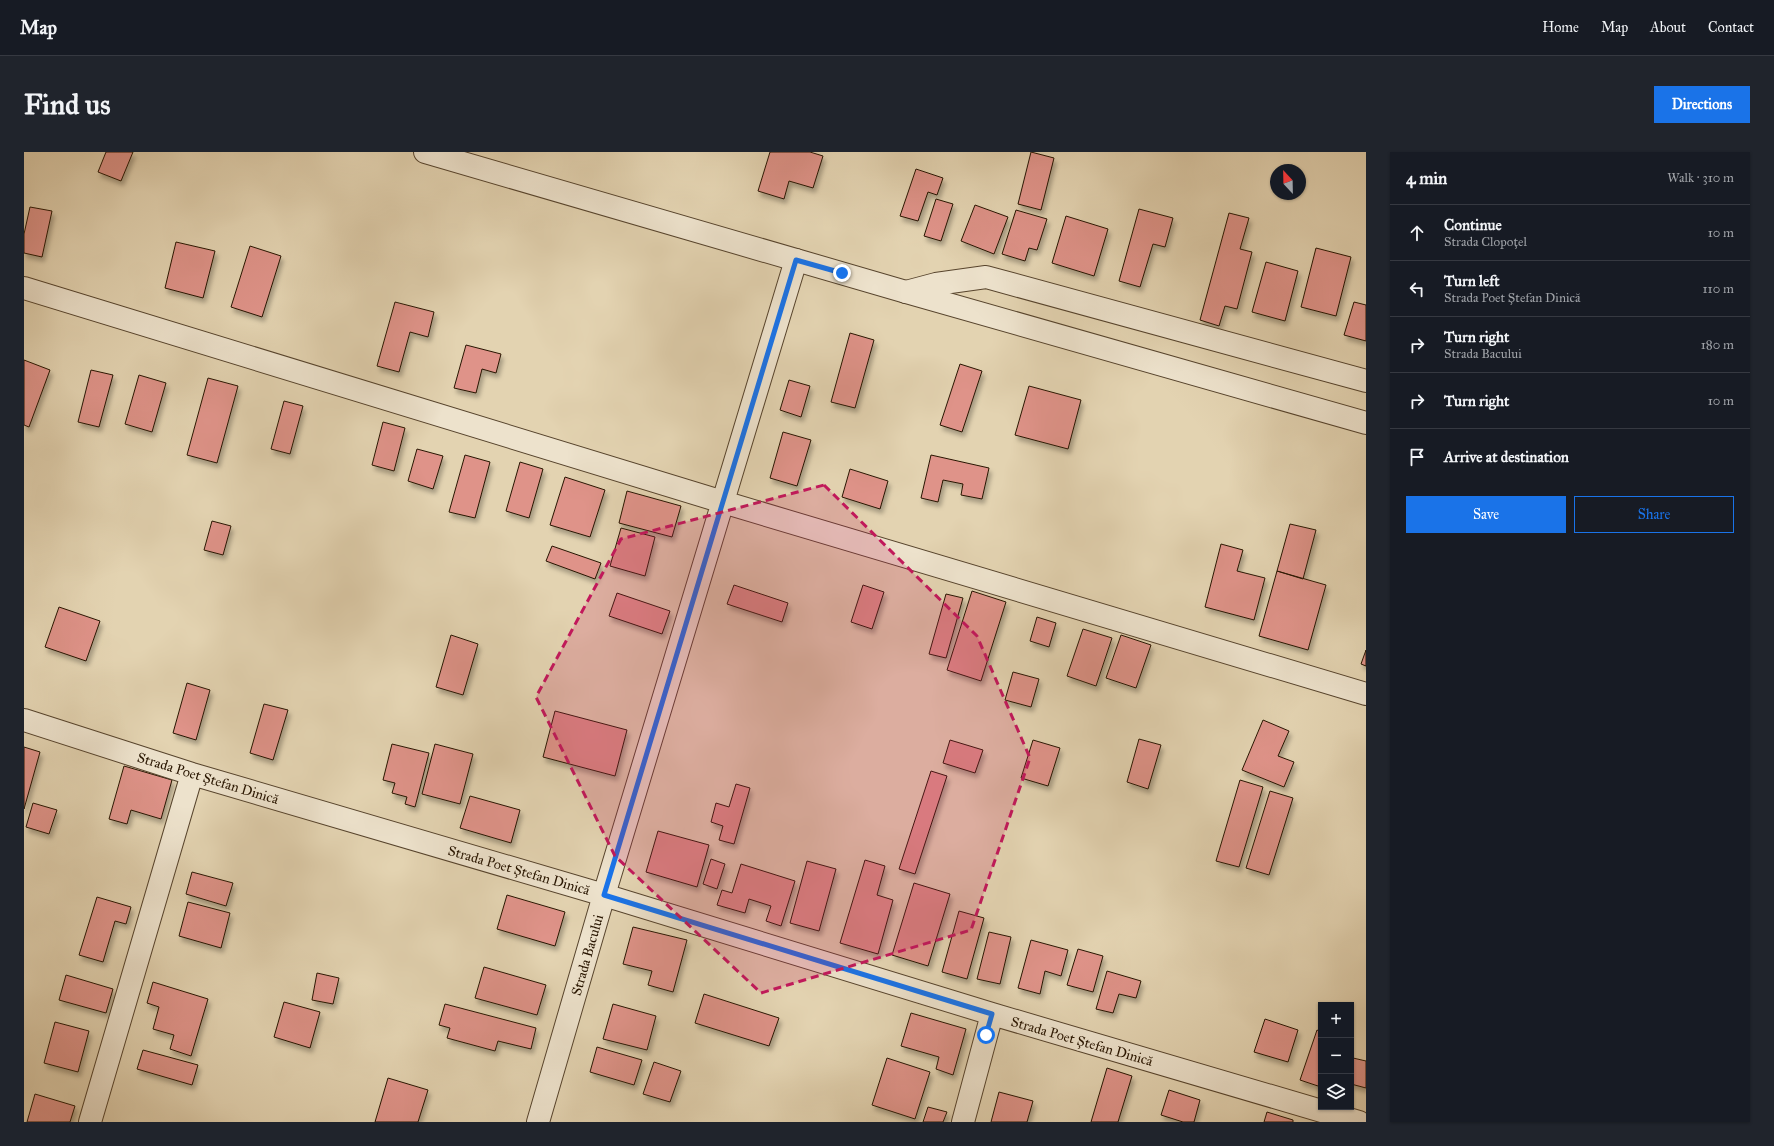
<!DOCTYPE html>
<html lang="en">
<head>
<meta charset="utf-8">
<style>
  body { margin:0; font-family:"IM FELL Great Primer",serif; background:#20242c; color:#f1f3f6 }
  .controls { position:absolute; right:12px; bottom:12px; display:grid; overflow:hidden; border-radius:0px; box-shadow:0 1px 3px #0004 }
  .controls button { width:36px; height:36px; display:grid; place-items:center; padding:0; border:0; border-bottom:1px solid #363941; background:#171b24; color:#f1f3f6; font:20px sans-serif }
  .compass { position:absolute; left:1246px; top:12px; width:36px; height:36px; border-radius:50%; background:#171b24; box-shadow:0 1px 3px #0004; rotate:338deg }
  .stop { position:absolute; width:12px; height:12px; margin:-9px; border:3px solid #1a73e8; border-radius:50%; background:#fff }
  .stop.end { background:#1a73e8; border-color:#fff; box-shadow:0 1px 4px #0008 }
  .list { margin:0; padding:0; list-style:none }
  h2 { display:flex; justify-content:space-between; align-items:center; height:52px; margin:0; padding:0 16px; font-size:17px }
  h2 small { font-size:13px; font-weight:400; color:#9ea1a6 }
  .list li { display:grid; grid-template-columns:26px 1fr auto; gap:12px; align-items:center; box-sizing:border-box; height:56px; padding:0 16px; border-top:1px solid #363941 }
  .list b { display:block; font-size:15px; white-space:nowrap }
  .list p { margin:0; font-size:13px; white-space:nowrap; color:#9ea1a6 }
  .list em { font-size:13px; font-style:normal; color:#9ea1a6 }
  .actions { display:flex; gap:8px; padding:12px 16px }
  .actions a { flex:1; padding:9px 0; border:1px solid #1a73e8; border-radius:0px; text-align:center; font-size:14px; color:#1a73e8 }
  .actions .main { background:#1a73e8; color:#fff }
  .icon { flex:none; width:22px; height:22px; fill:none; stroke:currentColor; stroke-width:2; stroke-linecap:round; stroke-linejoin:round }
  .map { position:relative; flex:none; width:1342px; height:970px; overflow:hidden; border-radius:0px }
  header { display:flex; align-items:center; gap:24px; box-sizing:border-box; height:56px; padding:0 20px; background:#171b24; border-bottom:1px solid #363941 }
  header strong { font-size:19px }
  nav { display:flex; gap:22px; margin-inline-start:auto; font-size:14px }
  .intro { display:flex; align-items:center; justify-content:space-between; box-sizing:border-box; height:96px; padding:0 24px }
  h1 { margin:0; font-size:28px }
  .button { padding:10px 18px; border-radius:0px; background:#1a73e8; color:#fff; font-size:14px; font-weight:700 }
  main { display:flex; gap:24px; padding:0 24px }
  aside { flex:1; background:#171b24; border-radius:0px; box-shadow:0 1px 3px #0004 }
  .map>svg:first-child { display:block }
  .building { fill:#df9389; stroke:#281501; filter:url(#shadow) }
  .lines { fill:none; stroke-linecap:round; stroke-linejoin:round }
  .minor-casing { stroke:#57442d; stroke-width:24 }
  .tertiary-casing { stroke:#57442d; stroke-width:24 }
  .minor { stroke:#ede2cc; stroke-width:22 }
  .tertiary { stroke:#ede2cc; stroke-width:22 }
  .route { stroke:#1a73e8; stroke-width:5 }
  .marked { fill:#c2185b; fill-opacity:0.2; stroke:#c2185b; stroke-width:3; stroke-dasharray:8 5; stroke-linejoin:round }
  .labels { text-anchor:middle; stroke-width:3; stroke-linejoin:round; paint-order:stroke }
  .street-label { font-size:14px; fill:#281501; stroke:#ede2cc }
</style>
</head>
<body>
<header>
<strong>Map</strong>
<nav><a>Home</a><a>Map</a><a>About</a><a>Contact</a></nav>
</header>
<div class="intro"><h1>Find us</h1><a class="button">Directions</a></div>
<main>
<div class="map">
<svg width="1342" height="970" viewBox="0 0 1342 970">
  <defs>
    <filter id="shadow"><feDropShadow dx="2.5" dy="4.5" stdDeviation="2" flood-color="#0004"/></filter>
  </defs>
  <rect width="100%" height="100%" fill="#e3d3b1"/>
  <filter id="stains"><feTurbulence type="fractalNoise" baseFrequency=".005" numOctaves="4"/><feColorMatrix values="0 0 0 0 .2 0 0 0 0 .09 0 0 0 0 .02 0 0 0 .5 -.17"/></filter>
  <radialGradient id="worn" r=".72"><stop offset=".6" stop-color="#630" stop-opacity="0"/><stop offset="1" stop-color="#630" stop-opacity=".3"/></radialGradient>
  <path class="building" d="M 82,0 L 109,0 L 97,29 L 74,20 Z
    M 746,0 L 786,0 L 799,4 L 789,36 L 765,29 L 760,47 L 734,39 Z
    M 1007,0 L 1030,6 L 1017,58 L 994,52 Z
    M 892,17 L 919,26 L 913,43 L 904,40 L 894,69 L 876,64 Z
    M 912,47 L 929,52 L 917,89 L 900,84 Z
    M 951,53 L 984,65 L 970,102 L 937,89 Z
    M 6,55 L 28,59 L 18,105 L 0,101 L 0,82 Z
    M 1115,57 L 1149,66 L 1141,95 L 1129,92 L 1116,135 L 1095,129 Z
    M 992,58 L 1023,67 L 1013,98 L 1005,96 L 1001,109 L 978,102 Z
    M 1205,61 L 1225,66 L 1216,97 L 1228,100 L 1213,157 L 1201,154 L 1195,174 L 1176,168 Z
    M 1042,64 L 1084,77 L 1070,124 L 1028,111 Z
    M 152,90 L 191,99 L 179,146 L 141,136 Z
    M 226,94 L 257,104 L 238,165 L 207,155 Z
    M 1292,96 L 1327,105 L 1312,164 L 1277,155 Z
    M 1242,110 L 1274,119 L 1261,169 L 1228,160 Z
    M 371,150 L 410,160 L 404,185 L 386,180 L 375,220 L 353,214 Z
    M 1330,150 L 1342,153 L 1342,189 L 1320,183 Z
    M 826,181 L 850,188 L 831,256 L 807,250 Z
    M 442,193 L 477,202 L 472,221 L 458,217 L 452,241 L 430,236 Z
    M 0,208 L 26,218 L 5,275 L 0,273 Z
    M 936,212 L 958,219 L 938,280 L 916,273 Z
    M 67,218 L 89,223 L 75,275 L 54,270 Z
    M 115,223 L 142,231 L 128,280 L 101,272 Z
    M 184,226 L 214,234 L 193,311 L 163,303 Z
    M 765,228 L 786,234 L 777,265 L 756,258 Z
    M 1005,234 L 1057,248 L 1044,297 L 991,283 Z
    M 260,249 L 279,254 L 266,302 L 247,297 Z
    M 359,270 L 381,276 L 370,319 L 348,313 Z
    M 759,280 L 787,288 L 773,334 L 746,326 Z
    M 393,297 L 419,304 L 409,337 L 384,329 Z
    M 441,303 L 466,310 L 451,366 L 425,360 Z
    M 907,303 L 965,316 L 958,347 L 937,343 L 939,332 L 919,328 L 914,350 L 897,346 Z
    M 496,310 L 519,317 L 505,366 L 482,359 Z
    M 826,317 L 864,329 L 856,357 L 818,345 Z
    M 541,325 L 581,338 L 566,385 L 526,373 Z
    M 603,339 L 657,354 L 648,385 L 595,371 Z
    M 188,369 L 207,374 L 199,403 L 180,398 Z
    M 1266,372 L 1292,378 L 1279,427 L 1253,419 Z
    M 597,376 L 631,385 L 621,424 L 586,414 Z
    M 1197,392 L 1219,398 L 1213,419 L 1241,426 L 1230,468 L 1181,455 Z
    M 528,394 L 577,411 L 571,427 L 522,409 Z
    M 1253,419 L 1302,433 L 1284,498 L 1235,484 Z
    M 710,433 L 764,451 L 758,470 L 703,452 Z
    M 839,433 L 860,440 L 848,477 L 827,470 Z
    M 948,439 L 982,450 L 957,529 L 923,518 Z
    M 593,441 L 646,459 L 638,482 L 585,464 Z
    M 922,442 L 939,446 L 922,506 L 905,502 Z
    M 35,455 L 76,469 L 62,509 L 21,495 Z
    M 1013,465 L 1032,471 L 1025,495 L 1006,489 Z
    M 1059,477 L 1088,486 L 1072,534 L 1043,524 Z
    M 427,483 L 454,492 L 439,543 L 412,535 Z
    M 1097,483 L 1127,493 L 1112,536 L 1082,526 Z
    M 1342,498 L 1342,514 L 1337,512 Z
    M 989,520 L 1015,527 L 1007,555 L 981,548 Z
    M 163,531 L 186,538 L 172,588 L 149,581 Z
    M 240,552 L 264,558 L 249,608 L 226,601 Z
    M 531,559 L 603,578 L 591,624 L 519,605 Z
    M 1239,568 L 1265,579 L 1254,604 L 1270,610 L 1260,635 L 1218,618 Z
    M 1115,587 L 1137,593 L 1124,637 L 1103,630 Z
    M 926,588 L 959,598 L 951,621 L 919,611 Z
    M 1009,588 L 1036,596 L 1024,634 L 997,626 Z
    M 368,592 L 405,601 L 391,655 L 381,652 L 383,645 L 368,641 L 371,631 L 359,628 Z
    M 411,592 L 449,602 L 436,652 L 398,642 Z
    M 0,595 L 16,600 L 0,657 Z
    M 100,614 L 148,628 L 137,667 L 107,658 L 103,672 L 85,667 Z
    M 907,619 L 923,624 L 891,722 L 875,717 Z
    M 1216,628 L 1239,635 L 1215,715 L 1192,709 Z
    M 712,632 L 726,636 L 710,692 L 695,688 L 699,674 L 687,670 L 692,651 L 705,655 Z
    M 1246,639 L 1269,646 L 1245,723 L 1222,716 Z
    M 446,644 L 496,658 L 487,691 L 436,676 Z
    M 9,651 L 33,658 L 25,682 L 2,675 Z
    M 634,679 L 685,693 L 673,735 L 622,720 Z
    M 687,707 L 701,712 L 693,737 L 679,732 Z
    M 841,708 L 861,714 L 853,743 L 869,748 L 854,802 L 816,791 Z
    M 783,709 L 812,717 L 795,779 L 766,771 Z
    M 717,712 L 771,729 L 757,774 L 742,769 L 747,754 L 725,747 L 721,761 L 693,753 L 698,738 L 708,741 Z
    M 168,720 L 209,731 L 202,754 L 162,742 Z
    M 890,731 L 926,742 L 904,814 L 868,803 Z
    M 483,743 L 541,760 L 531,794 L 473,777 Z
    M 73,745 L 107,755 L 102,772 L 91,769 L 79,810 L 55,803 Z
    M 164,750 L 206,761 L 197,796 L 155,784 Z
    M 935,759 L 960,766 L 943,827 L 918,820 Z
    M 609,775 L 663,788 L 649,840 L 624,833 L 628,819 L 599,812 Z
    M 965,780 L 987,785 L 976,832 L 953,827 Z
    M 1007,788 L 1044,798 L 1037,824 L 1021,819 L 1016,842 L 994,836 Z
    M 1054,797 L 1079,804 L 1069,840 L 1043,833 Z
    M 460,815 L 522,833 L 513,863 L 451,846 Z
    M 1083,819 L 1117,829 L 1112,846 L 1095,842 L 1089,861 L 1072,857 Z
    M 293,821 L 315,826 L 309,852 L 288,848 Z
    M 42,823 L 89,837 L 82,861 L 35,848 Z
    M 129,830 L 184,847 L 167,904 L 146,897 L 150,883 L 129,877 L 135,855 L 123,851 Z
    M 680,842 L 755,866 L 745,894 L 671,871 Z
    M 260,850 L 296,860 L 286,896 L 250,885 Z
    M 421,852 L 512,876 L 507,897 L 474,889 L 471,899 L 423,886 L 426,876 L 415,873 Z
    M 589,852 L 632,864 L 623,898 L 579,887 Z
    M 887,861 L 942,877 L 929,923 L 912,917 L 915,905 L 877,894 Z
    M 1241,867 L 1274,878 L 1264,910 L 1230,900 Z
    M 31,870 L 65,879 L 54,920 L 20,911 Z
    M 1293,878 L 1297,880 L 1297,935 L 1276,928 Z
    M 573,895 L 618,908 L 610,933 L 566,920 Z
    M 119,898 L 174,913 L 168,933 L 113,917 Z
    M 863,906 L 906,920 L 891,967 L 848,953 Z
    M 1329,906 L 1342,909 L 1342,936 L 1327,932 L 1327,913 Z
    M 630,910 L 657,919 L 646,950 L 619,942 Z
    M 1083,916 L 1108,924 L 1094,970 L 1067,970 Z
    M 364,926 L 404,938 L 394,970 L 351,970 Z
    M 1145,938 L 1176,948 L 1170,970 L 1159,970 L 1137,963 Z
    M 975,940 L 1009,949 L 1003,970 L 967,970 Z
    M 11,942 L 51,954 L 46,970 L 3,970 Z
    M 904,955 L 923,960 L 919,970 L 899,970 Z
    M 1243,960 L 1269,968 L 1269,970 L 1240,970 Z"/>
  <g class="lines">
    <defs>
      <path id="minor" d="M 0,136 L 699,350 L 1342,542
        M 882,140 L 912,132 L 962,125 L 1342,229
        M 0,568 L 168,622 L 580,743 L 968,862 L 1335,970
        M 66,970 L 168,622
        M 514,970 L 580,743 L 772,108
        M 939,970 L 968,862"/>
      <path id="tertiary" d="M 401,0 L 882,140 L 1342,271"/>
    </defs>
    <use href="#minor" class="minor-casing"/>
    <use href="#tertiary" class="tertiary-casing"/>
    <use href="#minor" class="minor"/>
    <use href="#tertiary" class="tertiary"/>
  </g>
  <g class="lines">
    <path class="route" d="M 818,121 L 772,108 L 580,743 L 968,862 L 962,883"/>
  </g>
  <path class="marked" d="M 800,333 L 953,484 L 1006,606 L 947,778 L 737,841 L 591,704 L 512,545 L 597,387 Z"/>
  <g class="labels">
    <g class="street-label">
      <text transform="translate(184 626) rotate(17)" y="5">Strada Poet Ștefan Dinică</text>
      <text transform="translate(495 718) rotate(16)" y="5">Strada Poet Ștefan Dinică</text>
      <text transform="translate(563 803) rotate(-74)" y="5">Strada Bacului</text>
      <text transform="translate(1058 889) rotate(16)" y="5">Strada Poet Ștefan Dinică</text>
    </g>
  </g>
  <rect width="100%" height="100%" filter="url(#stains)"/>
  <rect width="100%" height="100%" fill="url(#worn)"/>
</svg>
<div class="controls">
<button>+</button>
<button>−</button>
<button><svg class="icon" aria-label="layers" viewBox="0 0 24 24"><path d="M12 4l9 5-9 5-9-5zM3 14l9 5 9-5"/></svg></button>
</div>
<svg class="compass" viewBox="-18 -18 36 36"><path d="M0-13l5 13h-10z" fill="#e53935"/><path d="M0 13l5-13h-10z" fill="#9ea1a6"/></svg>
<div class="stop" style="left:962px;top:883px"></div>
<div class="stop end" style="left:818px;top:121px"></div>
</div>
<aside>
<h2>4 min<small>Walk · 310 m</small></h2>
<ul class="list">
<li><svg class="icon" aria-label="ahead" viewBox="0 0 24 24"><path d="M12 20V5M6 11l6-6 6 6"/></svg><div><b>Continue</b><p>Strada Clopoțel</p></div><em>10 m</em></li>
<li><svg class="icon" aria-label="left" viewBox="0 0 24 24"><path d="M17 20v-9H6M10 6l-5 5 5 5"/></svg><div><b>Turn left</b><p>Strada Poet Ștefan Dinică</p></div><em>110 m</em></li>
<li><svg class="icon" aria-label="right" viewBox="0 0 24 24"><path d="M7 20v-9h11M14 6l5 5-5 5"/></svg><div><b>Turn right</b><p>Strada Bacului</p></div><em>180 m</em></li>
<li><svg class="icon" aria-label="right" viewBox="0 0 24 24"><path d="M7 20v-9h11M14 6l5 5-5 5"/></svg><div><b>Turn right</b></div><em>10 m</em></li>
<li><svg class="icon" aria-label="arrive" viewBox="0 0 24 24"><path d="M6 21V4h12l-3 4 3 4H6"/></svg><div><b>Arrive at destination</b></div></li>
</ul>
<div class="actions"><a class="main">Save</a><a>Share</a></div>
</aside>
</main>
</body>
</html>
